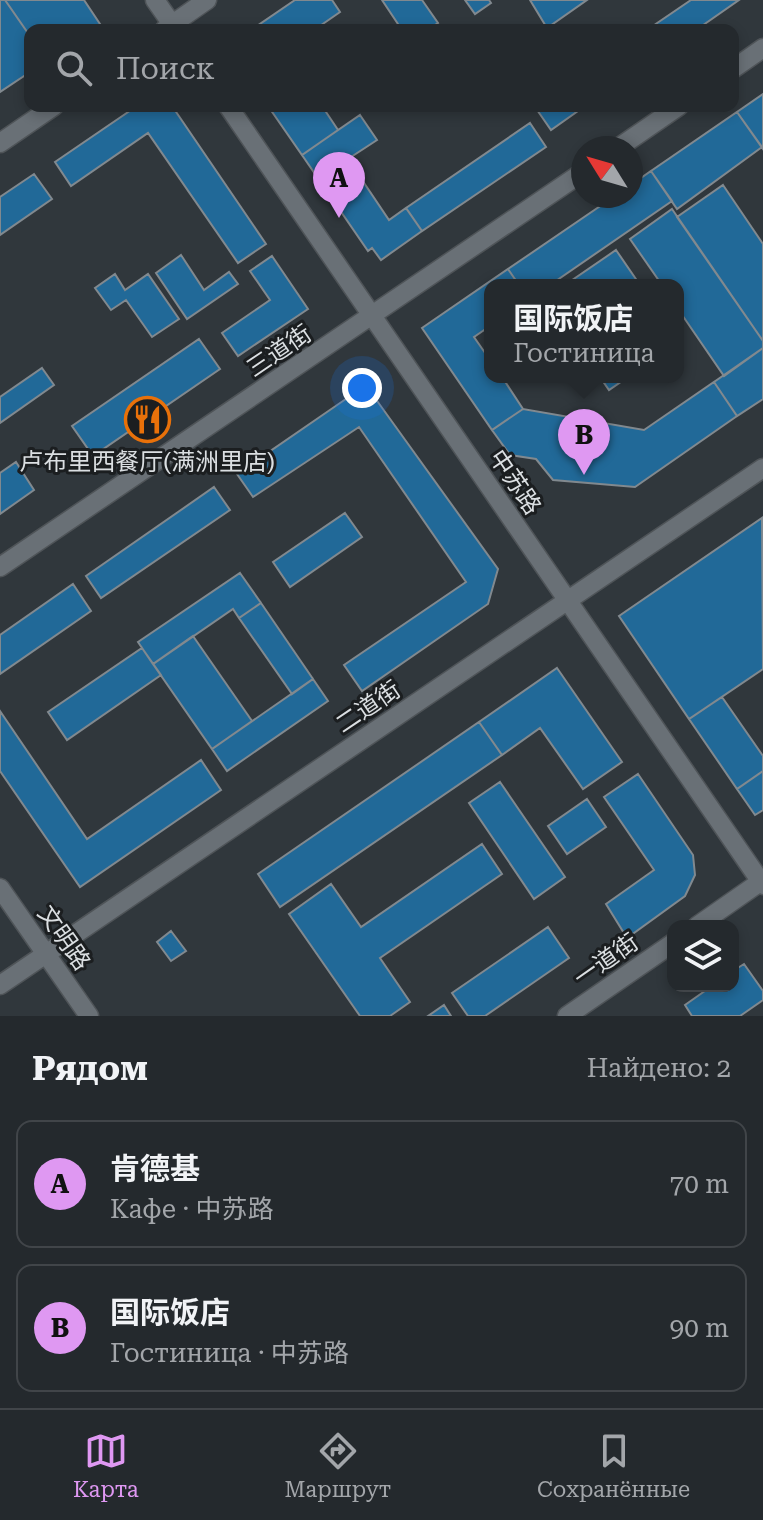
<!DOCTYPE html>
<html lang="ru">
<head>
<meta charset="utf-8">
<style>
  body { margin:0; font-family:"Roboto Serif","Noto Sans SC",serif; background:#303539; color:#f1f3f6 }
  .controls { position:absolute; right:24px; bottom:24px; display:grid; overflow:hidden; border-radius:16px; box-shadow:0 4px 12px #0003 }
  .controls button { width:72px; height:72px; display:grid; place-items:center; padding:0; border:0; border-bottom:2px solid #414549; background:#24292d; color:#f1f3f6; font:40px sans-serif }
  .compass { position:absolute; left:571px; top:136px; width:72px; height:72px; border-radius:50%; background:#24292d; box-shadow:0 4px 12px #0003; rotate:307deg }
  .you { position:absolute; left:362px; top:388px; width:28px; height:28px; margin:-20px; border:6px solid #fff; border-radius:50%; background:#1a73e8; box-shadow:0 0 0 12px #1a73e833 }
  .badge { display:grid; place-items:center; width:52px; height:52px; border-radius:50%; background:#df98f2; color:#111; font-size:26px; font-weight:700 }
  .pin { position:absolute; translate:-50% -66px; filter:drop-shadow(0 2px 4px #0008) }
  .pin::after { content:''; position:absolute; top:42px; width:28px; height:24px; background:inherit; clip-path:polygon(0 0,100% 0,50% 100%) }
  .popup { position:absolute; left:484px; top:279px; width:200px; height:104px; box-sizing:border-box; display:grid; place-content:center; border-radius:16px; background:#24292d; filter:drop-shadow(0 2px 6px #0005); font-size:26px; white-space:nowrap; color:#a3a6aa }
  .popup b { font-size:30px; color:#f1f3f6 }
  .popup::after { content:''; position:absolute; left:50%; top:100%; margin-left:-16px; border:16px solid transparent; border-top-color:#24292d }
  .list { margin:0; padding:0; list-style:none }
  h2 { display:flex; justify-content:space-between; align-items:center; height:104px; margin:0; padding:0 32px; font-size:34px }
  h2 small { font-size:26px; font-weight:400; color:#a3a6aa }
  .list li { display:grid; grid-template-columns:52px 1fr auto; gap:24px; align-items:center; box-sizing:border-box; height:128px; margin:0 16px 16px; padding:0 16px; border:2px solid #414549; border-radius:16px }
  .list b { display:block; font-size:30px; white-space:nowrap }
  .list p { margin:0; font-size:26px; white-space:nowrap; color:#a3a6aa }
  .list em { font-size:26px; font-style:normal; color:#a3a6aa }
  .icon { flex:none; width:44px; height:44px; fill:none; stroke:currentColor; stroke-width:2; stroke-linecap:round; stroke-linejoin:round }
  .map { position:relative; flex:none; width:763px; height:1016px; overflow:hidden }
  .search { position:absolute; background:#24292d; box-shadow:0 4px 12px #0003; left:24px; right:24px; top:24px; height:88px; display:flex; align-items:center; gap:20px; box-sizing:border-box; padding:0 28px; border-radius:16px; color:#a3a6aa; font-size:30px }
  .sheet { height:392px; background:#24292d }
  nav { display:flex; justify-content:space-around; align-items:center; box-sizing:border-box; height:112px; border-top:2px solid #414549; background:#24292d; font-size:22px; color:#a3a6aa }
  nav a { display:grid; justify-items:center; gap:4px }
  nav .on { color:#df98f2 }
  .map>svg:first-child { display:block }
  .building { fill:#216998; stroke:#81898f; stroke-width:2 }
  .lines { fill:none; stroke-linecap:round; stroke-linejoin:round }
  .minor-casing { stroke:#4f5458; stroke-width:21 }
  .minor { stroke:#697076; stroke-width:18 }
  .labels { text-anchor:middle; stroke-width:6; stroke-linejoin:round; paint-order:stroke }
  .street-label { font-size:24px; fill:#dbdfe2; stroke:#1b1e20 }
  .poi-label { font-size:24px; fill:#dbdfe2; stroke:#1b1e20 }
</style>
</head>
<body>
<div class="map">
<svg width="763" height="1016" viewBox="0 0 763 1016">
  <rect width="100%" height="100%" fill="#30373c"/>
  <path class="building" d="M 0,0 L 5,0 L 30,36 L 30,72 L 0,92 Z
    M 5,0 L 84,0 L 100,24 L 91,30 L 30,30 L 30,36 Z
    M 295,0 L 332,0 L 340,12 L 314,30 L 251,30 Z
    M 382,0 L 422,0 L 438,23 L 427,30 L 402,30 Z
    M 465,0 L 489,0 L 491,3 L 475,14 Z
    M 530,0 L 587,0 L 547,28 Z
    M 691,0 L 739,0 L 696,30 L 647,30 Z
    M 763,94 L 763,149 L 737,112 Z
    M 137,106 L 172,106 L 266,244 L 238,263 L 148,133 L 71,186 L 55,162 Z
    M 268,106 L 322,106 L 338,130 L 302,155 Z
    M 537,106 L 585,106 L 551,130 L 535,107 Z
    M 737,112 L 762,147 L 677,209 L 651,171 Z
    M 360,115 L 377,140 L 348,159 L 389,220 L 406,208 L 422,231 L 381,260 L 372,248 L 368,251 L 302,155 Z
    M 530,123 L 546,147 L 422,231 L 406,208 Z
    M 651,171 L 672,201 L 550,285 L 519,285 L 508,269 L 615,196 L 631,196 L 631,185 Z
    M 34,174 L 52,199 L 0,235 L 0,197 Z
    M 723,185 L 763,244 L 763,341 L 677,217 Z
    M 672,209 L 763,341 L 763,348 L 724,376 L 678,309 L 678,285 L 662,285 L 630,239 Z
    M 616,250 L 640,285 L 565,285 Z
    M 181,255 L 204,290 L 229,272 L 238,284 L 187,319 L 156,273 Z
    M 272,256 L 308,309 L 238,356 L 222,333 L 270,300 L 250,271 Z
    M 508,269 L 519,285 L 490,285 L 490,326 L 474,337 L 490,360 L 490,377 L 502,377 L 523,409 L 492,430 L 422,328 Z
    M 115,274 L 125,290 L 148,274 L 179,319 L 152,337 L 126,300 L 111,310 L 95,288 Z
    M 199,339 L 220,369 L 93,456 L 72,426 Z
    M 763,348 L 763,399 L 737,416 L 714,382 Z
    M 42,368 L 54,385 L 0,423 L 0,397 Z
    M 600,377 L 628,377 L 609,390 Z
    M 714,382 L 737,416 L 635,487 L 553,480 L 536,459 L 510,455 L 492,430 L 523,409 L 644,430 Z
    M 356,392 L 375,398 L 498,569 L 488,604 L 362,691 L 344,665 L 466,582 L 359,427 L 253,497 L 237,474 Z
    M 16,462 L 34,490 L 0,514 L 0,473 Z
    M 214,487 L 230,510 L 101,598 L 86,576 Z
    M 345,513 L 362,537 L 290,587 L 273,562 Z
    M 762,518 L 763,669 L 689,719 L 619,616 Z
    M 240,573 L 261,603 L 239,618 L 233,609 L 153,664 L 138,642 Z
    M 73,584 L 91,611 L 0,674 L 0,635 Z
    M 261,603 L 313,679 L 292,694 L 239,618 Z
    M 193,636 L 252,721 L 212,749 L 153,664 Z
    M 142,648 L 161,675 L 67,740 L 48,712 Z
    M 557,668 L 622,762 L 583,789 L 540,728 L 502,755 L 479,722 Z
    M 313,679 L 328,701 L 227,771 L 212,749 Z
    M 722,697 L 763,756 L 763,771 L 737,789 L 689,719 Z
    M 0,711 L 87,839 L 201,760 L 221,790 L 80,887 L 0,771 Z
    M 479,722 L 502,755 L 280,907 L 258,874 Z
    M 763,771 L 763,810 L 755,815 L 737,789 Z
    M 638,774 L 693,855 L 695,875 L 685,896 L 627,938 L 606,904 L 654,870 L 604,797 Z
    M 500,782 L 565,877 L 534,899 L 469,803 Z
    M 587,799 L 606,827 L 567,854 L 548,826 Z
    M 482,844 L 502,874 L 380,958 L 410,1002 L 390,1016 L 360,1016 L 289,914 L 331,884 L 361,927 Z
    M 548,927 L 569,958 L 485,1016 L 468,1016 L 452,993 Z
    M 171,931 L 186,951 L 171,961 L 157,942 Z
    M 744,964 L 763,991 L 763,1000 L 740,1016 L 692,1016 L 685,1005 L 712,986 L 733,986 L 733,971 Z
    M 444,1005 L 451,1016 L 428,1016 Z"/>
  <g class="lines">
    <defs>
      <path id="minor" d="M 155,0 L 176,30
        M 164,30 L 207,0
        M 733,69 L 763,48
        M 228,106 L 763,885
        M 0,143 L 54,106
        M 618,148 L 679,106
        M 0,567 L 583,172
        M 0,888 L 89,1016
        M 697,926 L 763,880
        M 0,985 L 763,468
        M 567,1016 L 673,943"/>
    </defs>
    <use href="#minor" class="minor-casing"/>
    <use href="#minor" class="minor"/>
  </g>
  <defs>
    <symbol id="restaurant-ring" viewBox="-11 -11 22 22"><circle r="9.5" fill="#1b1e20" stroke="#e8710a" stroke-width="1.5"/><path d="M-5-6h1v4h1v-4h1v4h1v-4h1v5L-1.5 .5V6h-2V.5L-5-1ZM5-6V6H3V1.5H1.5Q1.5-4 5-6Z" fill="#e8710a"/></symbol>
  </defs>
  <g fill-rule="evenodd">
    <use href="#restaurant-ring" x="122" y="394" width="51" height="51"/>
  </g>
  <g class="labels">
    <g class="street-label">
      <text transform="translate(279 351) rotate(-34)" y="8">三道街</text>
      <text transform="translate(515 482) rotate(56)" y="8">中苏路</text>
      <text transform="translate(368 707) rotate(-34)" y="8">二道街</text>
      <text transform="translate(64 938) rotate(55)" y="8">文明路</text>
      <text transform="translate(606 960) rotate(-35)" y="8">一道街</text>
    </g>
    <g class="poi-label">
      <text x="147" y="470">卢布里西餐厅(满洲里店)</text>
    </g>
  </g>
</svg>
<div class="controls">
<button><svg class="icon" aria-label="layers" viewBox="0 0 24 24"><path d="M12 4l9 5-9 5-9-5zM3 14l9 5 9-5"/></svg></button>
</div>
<svg class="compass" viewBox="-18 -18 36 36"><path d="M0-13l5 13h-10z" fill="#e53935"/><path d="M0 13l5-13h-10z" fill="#a3a6aa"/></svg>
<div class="you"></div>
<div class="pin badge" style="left:339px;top:218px">A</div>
<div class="pin badge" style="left:584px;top:475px">B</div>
<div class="popup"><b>国际饭店</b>Гостиница</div>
<div class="search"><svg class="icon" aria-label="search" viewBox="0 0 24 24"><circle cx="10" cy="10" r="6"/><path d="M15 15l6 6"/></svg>Поиск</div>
</div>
<section class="sheet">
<h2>Рядом<small>Найдено: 2</small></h2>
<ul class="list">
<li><span class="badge">A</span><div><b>肯德基</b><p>Кафе · 中苏路</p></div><em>70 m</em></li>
<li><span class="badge">B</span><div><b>国际饭店</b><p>Гостиница · 中苏路</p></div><em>90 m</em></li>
</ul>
</section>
<nav>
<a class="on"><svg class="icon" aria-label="map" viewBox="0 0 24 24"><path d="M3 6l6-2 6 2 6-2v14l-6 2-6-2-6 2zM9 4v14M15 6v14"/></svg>Карта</a>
<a><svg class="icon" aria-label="directions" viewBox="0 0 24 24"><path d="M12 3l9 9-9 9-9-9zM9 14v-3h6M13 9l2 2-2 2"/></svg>Маршрут</a>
<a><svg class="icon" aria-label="saved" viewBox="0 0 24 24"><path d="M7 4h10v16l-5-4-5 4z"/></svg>Сохранённые</a>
</nav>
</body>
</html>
